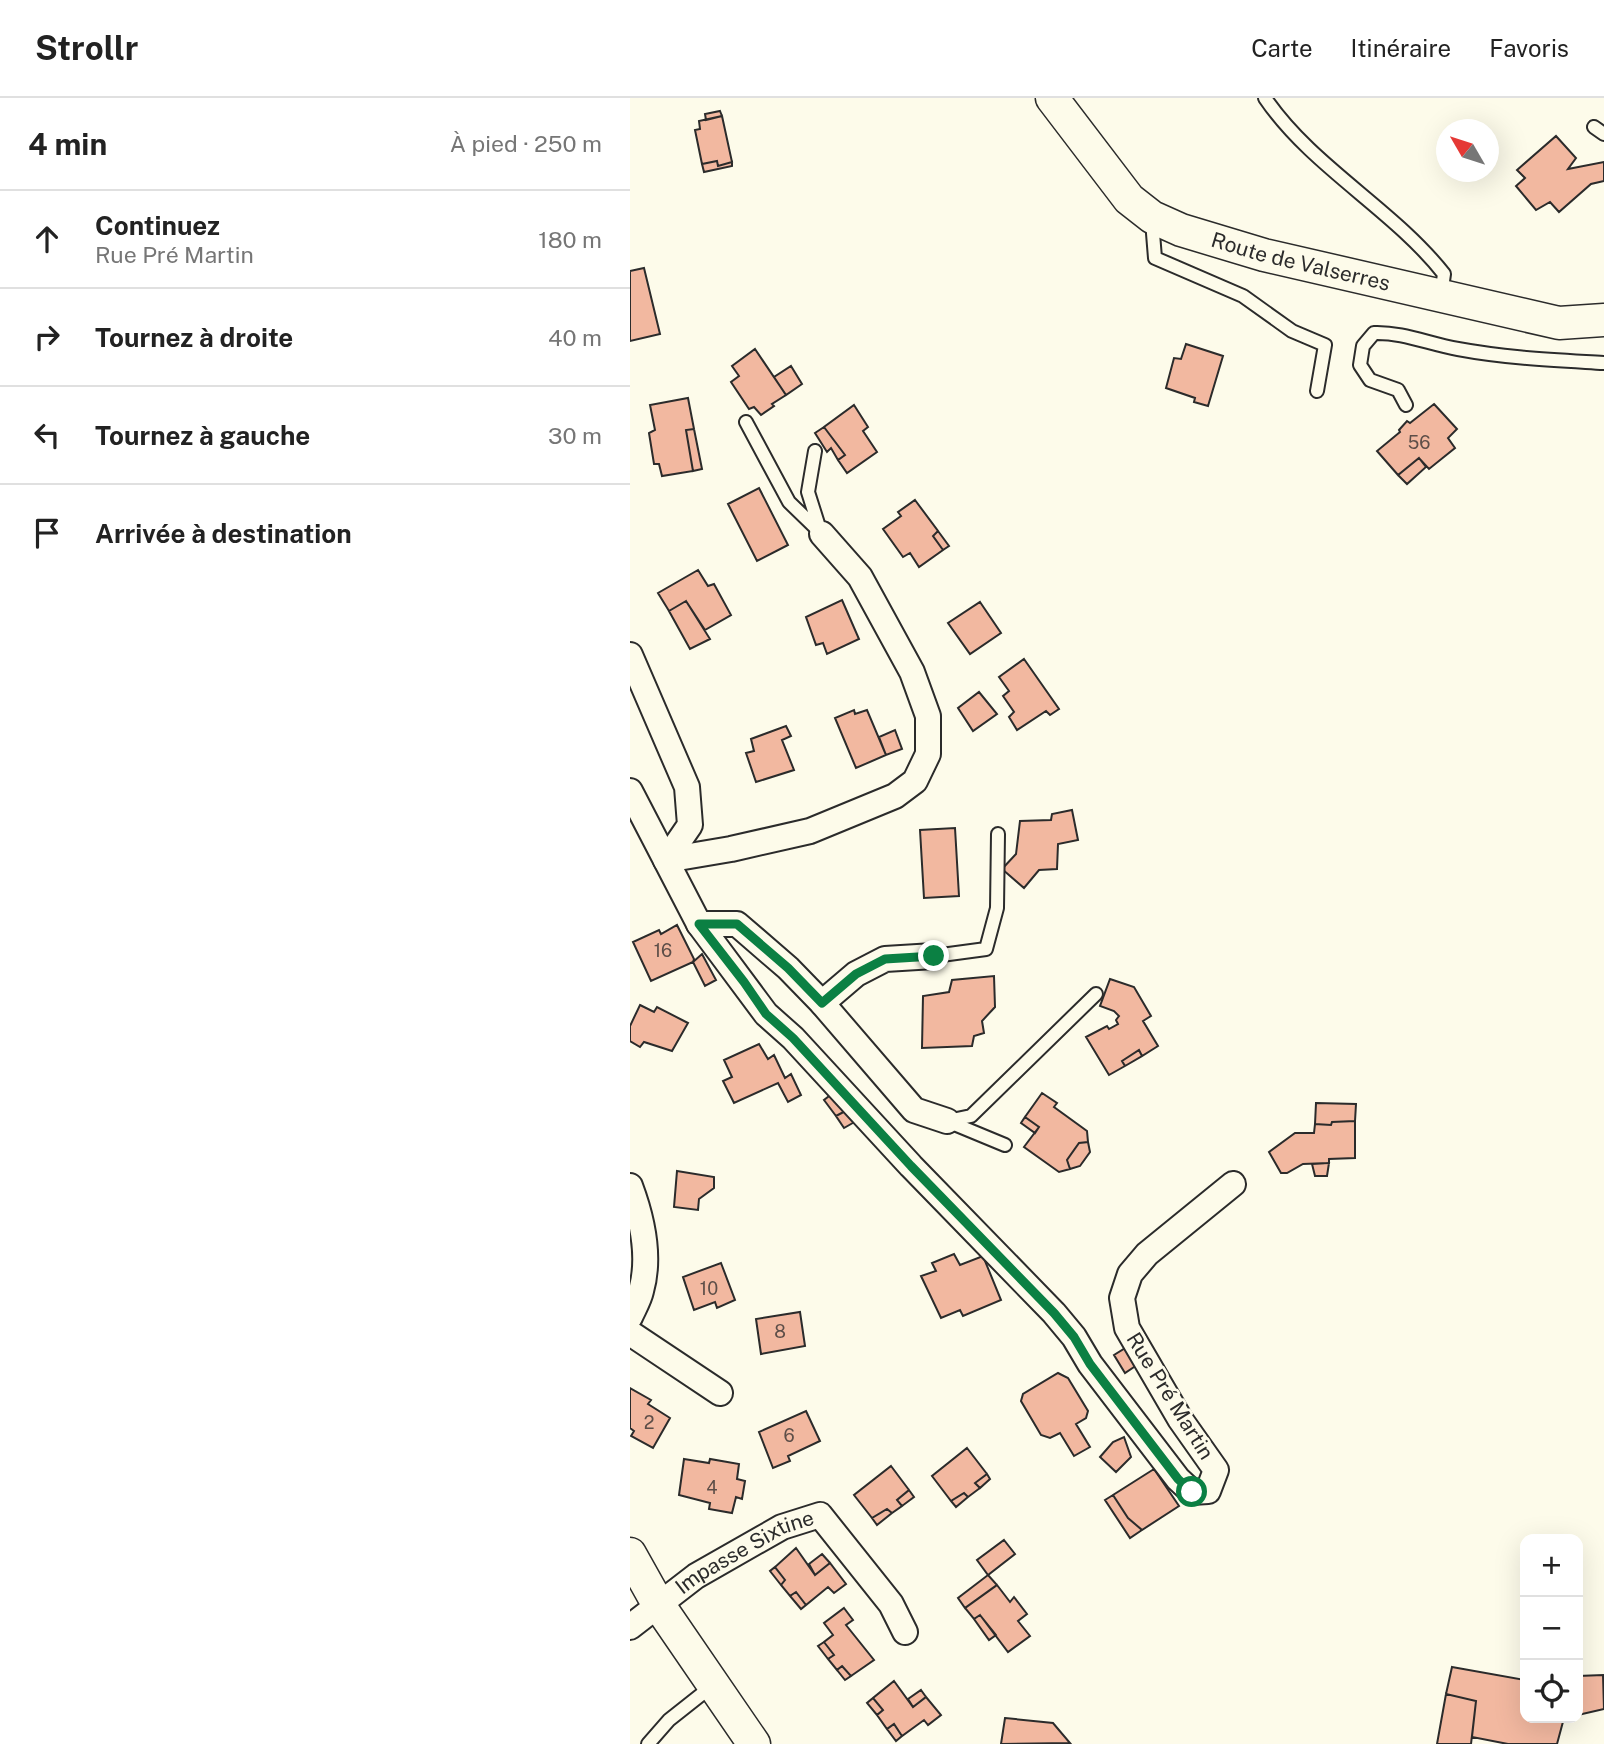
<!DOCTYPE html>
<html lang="fr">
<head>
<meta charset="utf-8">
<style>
  body { margin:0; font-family:"Public Sans",sans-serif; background:#f2f2f2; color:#222 }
  .controls { position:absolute; right:21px; bottom:21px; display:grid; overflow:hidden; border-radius:14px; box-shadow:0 7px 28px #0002 }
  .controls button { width:63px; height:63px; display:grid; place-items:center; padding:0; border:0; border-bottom:2px solid #e0e0e0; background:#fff; color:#222; font:35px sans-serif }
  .compass { position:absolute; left:806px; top:21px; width:63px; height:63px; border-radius:50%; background:#fff; box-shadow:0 7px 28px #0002; rotate:309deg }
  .stop { position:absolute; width:21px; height:21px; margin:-16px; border:5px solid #0b8043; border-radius:50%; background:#fff }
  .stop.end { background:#0b8043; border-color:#fff; box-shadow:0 2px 7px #0008 }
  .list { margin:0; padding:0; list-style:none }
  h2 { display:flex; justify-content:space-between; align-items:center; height:91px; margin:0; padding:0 28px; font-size:30px }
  h2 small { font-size:23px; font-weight:400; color:#767676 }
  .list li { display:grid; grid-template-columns:46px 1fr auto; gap:21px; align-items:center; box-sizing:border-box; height:98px; padding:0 28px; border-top:2px solid #e0e0e0 }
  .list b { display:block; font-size:26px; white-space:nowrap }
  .list p { margin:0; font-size:23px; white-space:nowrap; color:#767676 }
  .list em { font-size:23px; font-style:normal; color:#767676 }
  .icon { flex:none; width:38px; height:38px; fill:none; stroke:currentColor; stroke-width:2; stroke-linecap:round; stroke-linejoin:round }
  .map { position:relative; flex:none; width:974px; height:1646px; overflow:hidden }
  header { display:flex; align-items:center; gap:42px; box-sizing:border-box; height:98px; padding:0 35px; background:#fff; border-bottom:2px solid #e0e0e0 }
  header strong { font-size:33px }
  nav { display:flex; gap:38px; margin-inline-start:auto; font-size:24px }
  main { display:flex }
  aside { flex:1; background:#fff }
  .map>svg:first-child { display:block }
  .building { fill:#f2b8a0; stroke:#2b2b2b; stroke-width:2 }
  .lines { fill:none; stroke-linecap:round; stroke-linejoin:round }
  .service-casing { stroke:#2b2b2b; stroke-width:16 }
  .minor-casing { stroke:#2b2b2b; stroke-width:28 }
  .tertiary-casing { stroke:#2b2b2b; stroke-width:35 }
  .service { stroke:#fdfbea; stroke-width:12 }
  .minor { stroke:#fdfbea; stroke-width:24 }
  .tertiary { stroke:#fdfbea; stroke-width:32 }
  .route { stroke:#0b8043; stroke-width:9 }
  .labels { text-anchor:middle; stroke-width:5; stroke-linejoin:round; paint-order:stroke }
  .number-label { font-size:18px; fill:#5d4e48 }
  .street-label { font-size:21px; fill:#2b2b2b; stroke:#fdfbea }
</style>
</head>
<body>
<header>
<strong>Strollr</strong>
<nav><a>Carte</a><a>Itinéraire</a><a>Favoris</a></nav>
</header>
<main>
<aside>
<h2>4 min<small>À pied · 250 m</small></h2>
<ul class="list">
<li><svg class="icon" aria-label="ahead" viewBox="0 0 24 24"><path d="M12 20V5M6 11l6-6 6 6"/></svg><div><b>Continuez</b><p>Rue Pré Martin</p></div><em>180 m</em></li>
<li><svg class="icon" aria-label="right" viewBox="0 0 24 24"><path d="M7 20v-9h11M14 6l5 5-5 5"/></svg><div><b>Tournez à droite</b></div><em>40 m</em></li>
<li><svg class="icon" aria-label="left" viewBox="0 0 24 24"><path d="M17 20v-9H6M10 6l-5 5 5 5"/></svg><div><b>Tournez à gauche</b></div><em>30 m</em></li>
<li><svg class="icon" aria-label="arrive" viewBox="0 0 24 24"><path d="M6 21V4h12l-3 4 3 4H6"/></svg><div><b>Arrivée à destination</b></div></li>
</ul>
</aside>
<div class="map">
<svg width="974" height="1646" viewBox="0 0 974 1646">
  <rect width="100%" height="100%" fill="#fdfbea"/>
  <path class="building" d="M 90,13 L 92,18 L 76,22 L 75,16 Z
    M 92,18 L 102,64 L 88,68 L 87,63 L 72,66 L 65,32 L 70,31 L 69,23 Z
    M 926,38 L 946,60 L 938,71 L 974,64 L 974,83 L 961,86 L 929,114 L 920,104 L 906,112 L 886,88 L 895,80 L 887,72 Z
    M 87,63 L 88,68 L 102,64 L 102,68 L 74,74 L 72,66 Z
    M 14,170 L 30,236 L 0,243 L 0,173 Z
    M 556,246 L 593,258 L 578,308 L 564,304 L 565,300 L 536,290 L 544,260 L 551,261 Z
    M 125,251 L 156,297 L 142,306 L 144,308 L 131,317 L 124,309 L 119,311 L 101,284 L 109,278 L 102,268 Z
    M 161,268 L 172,286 L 156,297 L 144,279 Z
    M 58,300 L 64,331 L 56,332 L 63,373 L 32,378 L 29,366 L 24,366 L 19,335 L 25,332 L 20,307 Z
    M 804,306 L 827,331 L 818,340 L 825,350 L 799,371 L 789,360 L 768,377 L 747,353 L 770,334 L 769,332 L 777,323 L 780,325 Z
    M 224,307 L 238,329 L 233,333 L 247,354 L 217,375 L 208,362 L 215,357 L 194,329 Z
    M 194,329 L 215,357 L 208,362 L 201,350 L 197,354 L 185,335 Z
    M 64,331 L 72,371 L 63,373 L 56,332 Z
    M 789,360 L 796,369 L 777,386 L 768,377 Z
    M 129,390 L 158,447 L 127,463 L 98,406 Z
    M 285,402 L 308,433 L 303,438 L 313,452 L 289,469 L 280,455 L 273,459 L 253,431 L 271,418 L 268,414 Z
    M 308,433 L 319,448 L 313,452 L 303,438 Z
    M 68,472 L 78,488 L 84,486 L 101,517 L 75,532 L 56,503 L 39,513 L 28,495 Z
    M 212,502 L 229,541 L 197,556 L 193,545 L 186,547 L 176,519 Z
    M 56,503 L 80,541 L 60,551 L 39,513 Z
    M 350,504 L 371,535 L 340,556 L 318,525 Z
    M 394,561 L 429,611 L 420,617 L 416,613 L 387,632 L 379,619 L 384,614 L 373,598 L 379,593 L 369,579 Z
    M 349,594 L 367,616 L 343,633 L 328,610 Z
    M 224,612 L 225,616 L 237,612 L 256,657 L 226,670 L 205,620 Z
    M 156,628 L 161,638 L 152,642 L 164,672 L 126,684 L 116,655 L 124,653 L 121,641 Z
    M 265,632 L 272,651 L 256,657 L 249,639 Z
    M 442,712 L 448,742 L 428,746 L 427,771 L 409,772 L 394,790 L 372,771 L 386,756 L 390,723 L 421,722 L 422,716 Z
    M 325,730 L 329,798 L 294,800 L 290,732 Z
    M 47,827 L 64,861 L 63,864 L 21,883 L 3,844 L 29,832 L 31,836 Z
    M 72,856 L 86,882 L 75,888 L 63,864 Z
    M 364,878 L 365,909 L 352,923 L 354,935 L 344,938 L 342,948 L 292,950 L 293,898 L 319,894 L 322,882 Z
    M 480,881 L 504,889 L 521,918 L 513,923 L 528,948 L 512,958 L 509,952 L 492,963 L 495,968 L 479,977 L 456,939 L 477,928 L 479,931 L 488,926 L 486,922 L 489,918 L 484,913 L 470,908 Z
    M 10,907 L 24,914 L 27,909 L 58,925 L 42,953 L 14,944 L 10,949 L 0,943 L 0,928 Z
    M 129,946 L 138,961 L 144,957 L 155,980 L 161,976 L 171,997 L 158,1004 L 148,985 L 104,1005 L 93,983 L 102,979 L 94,962 Z
    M 509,952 L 512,958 L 495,968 L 492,963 Z
    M 207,992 L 221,1010 L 206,1018 L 194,1002 Z
    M 412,995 L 427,1005 L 424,1009 L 457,1033 L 458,1044 L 449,1045 L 437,1062 L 440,1071 L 429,1074 L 394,1049 L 409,1029 L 395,1019 Z
    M 686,1005 L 726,1006 L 725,1023 L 702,1024 L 701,1027 L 685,1026 Z
    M 221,1010 L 228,1022 L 214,1030 L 206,1018 Z
    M 395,1019 L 409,1029 L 405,1035 L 391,1025 Z
    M 725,1023 L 725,1060 L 699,1061 L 699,1065 L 673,1066 L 657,1075 L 651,1075 L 639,1054 L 665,1035 L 684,1035 L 685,1026 L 701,1027 L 702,1024 Z
    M 458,1044 L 460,1054 L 450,1068 L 440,1071 L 437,1062 L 449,1045 Z
    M 699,1065 L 697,1078 L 685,1078 L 682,1066 Z
    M 47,1073 L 84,1079 L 84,1090 L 69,1101 L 68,1112 L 44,1109 Z
    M 324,1156 L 330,1167 L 353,1158 L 371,1202 L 333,1218 L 330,1212 L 311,1220 L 291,1178 L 306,1173 L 302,1165 Z
    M 91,1165 L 105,1202 L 87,1210 L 85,1204 L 64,1212 L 53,1179 Z
    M 170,1214 L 175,1248 L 131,1256 L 126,1221 Z
    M 497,1249 L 507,1267 L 495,1275 L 484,1257 Z
    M 428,1275 L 438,1280 L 458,1313 L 456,1320 L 446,1326 L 460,1349 L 444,1358 L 430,1335 L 420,1340 L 411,1337 L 391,1303 L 393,1296 Z
    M 0,1290 L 21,1302 L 18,1306 L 40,1320 L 23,1350 L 1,1338 L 4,1333 L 0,1330 Z
    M 176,1313 L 190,1343 L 158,1358 L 160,1363 L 143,1370 L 129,1334 Z
    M 494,1339 L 501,1359 L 486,1374 L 470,1359 L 483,1344 Z
    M 337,1350 L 357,1376 L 345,1385 L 350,1390 L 338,1399 L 334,1395 L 321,1403 L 302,1378 Z
    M 54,1361 L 79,1365 L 80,1361 L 109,1366 L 107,1381 L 115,1383 L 112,1401 L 106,1399 L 102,1415 L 79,1411 L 80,1405 L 49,1397 Z
    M 261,1368 L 279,1392 L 267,1402 L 272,1408 L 262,1415 L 257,1411 L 242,1420 L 224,1397 Z
    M 524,1371 L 549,1408 L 512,1432 L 498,1420 L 483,1397 Z
    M 357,1376 L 360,1381 L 350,1390 L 345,1385 Z
    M 279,1392 L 284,1399 L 272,1408 L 267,1402 Z
    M 334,1395 L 338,1399 L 326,1409 L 321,1403 Z
    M 483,1397 L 498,1420 L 512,1432 L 500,1440 L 475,1402 Z
    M 257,1411 L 262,1415 L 247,1427 L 242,1420 Z
    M 374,1442 L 385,1456 L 358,1477 L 347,1462 Z
    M 166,1450 L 185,1477 L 200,1465 L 216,1486 L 204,1495 L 198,1489 L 176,1507 L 166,1494 L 160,1498 L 151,1487 L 155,1482 L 145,1469 Z
    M 192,1456 L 200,1465 L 185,1477 L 179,1466 Z
    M 145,1469 L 155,1482 L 151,1487 L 140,1473 Z
    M 358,1477 L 367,1487 L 335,1510 L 328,1500 Z
    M 367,1487 L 380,1504 L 384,1499 L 397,1516 L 388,1523 L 400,1538 L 378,1554 L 350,1517 L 344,1521 L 335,1510 Z
    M 166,1494 L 176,1507 L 171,1511 L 160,1498 Z
    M 214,1510 L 223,1522 L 216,1527 L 244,1562 L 221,1578 L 212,1568 L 207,1572 L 198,1561 L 204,1557 L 194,1544 L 203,1537 L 194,1525 Z
    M 350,1517 L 366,1537 L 359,1542 L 344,1521 Z
    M 194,1544 L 204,1557 L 198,1561 L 188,1548 Z
    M 212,1568 L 221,1578 L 215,1582 L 207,1572 Z
    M 822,1569 L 895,1582 L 895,1620 L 934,1620 L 927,1646 L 878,1646 L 842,1639 L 846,1603 L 816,1596 Z
    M 973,1577 L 974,1611 L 948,1617 L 948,1578 Z
    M 264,1583 L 283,1609 L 296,1599 L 311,1617 L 298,1627 L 294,1622 L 272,1638 L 264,1626 L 257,1631 L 247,1617 L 253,1612 L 243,1600 Z
    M 291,1592 L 296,1599 L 283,1609 L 278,1601 Z
    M 816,1596 L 846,1603 L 841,1646 L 807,1646 Z
    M 243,1600 L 253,1612 L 247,1617 L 237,1605 Z
    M 375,1620 L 423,1625 L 440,1645 L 371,1646 Z
    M 264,1626 L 272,1638 L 266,1643 L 257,1631 Z"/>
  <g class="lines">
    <defs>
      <path id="service" d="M 635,0 C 682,69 763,111 814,176 L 811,197
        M 964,29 L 974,36
        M 522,123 L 525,160 L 613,198 L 662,233 L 695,247 L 687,293
        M 776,307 L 768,292 L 740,282 L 730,267 L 733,248 L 744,235 C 773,234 799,246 828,251 C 876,260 925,262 974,265
        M 116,324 L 159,404 L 192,436
        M 185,353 L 178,394 L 190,432
        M 304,858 L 356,851 L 367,810 L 368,736
        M 317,1023 L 341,1018 L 466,896
        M 317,1023 L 375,1047
        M 18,1646 L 39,1622 L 82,1588"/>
      <g id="minor">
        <path d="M 0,557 L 57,689 L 60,727 L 36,762"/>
        <path d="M 0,693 L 69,826 L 136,916 L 163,940 L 281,1068 L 424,1215 L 444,1239 L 460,1266 L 548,1381 L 562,1394 L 578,1393 L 586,1372 L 550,1321 L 497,1230 L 492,1200 L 500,1176 L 517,1156 L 603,1086"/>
        <path d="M 36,762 L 101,751 L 180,733 L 265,698 L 285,683 L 298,656 L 298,618 L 282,574 L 230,479 L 192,436"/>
        <path d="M 69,826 L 107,826 L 158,870 L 192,905 L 284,1012 L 317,1023"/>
        <path d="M 192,905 L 226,876 L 255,861 L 304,858"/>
        <path d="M 0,1088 C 12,1120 21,1158 11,1193 C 9,1202 4,1210 0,1219"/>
        <path d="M 0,1235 L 90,1295"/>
        <path id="s1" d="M 0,1529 L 66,1478 L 152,1429 L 190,1417 L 261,1506 L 275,1534"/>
      </g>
      <g id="tertiary">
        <path id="s2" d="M 422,0 L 499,101 L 522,119 L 551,132 L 634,157 L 929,225 L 974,222"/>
        <path d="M 0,1456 L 28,1506 L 124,1646"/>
      </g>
    </defs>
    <use href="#service" class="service-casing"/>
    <use href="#minor" class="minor-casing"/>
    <use href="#tertiary" class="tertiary-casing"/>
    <use href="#service" class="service"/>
    <use href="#minor" class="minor"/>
    <use href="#tertiary" class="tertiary"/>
  </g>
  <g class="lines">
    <path class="route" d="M 304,858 L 255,861 L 226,876 L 192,905 L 158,870 L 107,826 L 69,826 L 114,884 L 136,916 L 163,940 L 281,1068 L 424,1215 L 444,1239 L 460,1266 L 548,1381 L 562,1394"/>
  </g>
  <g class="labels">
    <g class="number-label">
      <text x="789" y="351">56</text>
      <text x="33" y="859">16</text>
      <text x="79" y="1197">10</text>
      <text x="150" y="1240">8</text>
      <text x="19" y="1331">2</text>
      <text x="159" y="1344">6</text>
      <text x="82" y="1396">4</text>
    </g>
    <g class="street-label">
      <text dy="7" stroke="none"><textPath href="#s2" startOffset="312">Route de Valserres</textPath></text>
      <text transform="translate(540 1298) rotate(58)" y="7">Rue Pré Martin</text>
      <text dy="7" stroke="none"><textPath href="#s1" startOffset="138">Impasse Sixtine</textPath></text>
    </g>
  </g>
</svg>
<div class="controls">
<button>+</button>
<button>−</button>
<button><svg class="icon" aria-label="locate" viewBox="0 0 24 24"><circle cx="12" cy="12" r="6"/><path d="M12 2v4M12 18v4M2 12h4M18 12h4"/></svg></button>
</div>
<svg class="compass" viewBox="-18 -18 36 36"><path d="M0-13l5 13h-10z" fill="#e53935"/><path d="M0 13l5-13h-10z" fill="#767676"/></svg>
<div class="stop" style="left:562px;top:1394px"></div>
<div class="stop end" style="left:304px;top:858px"></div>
</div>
</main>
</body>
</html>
